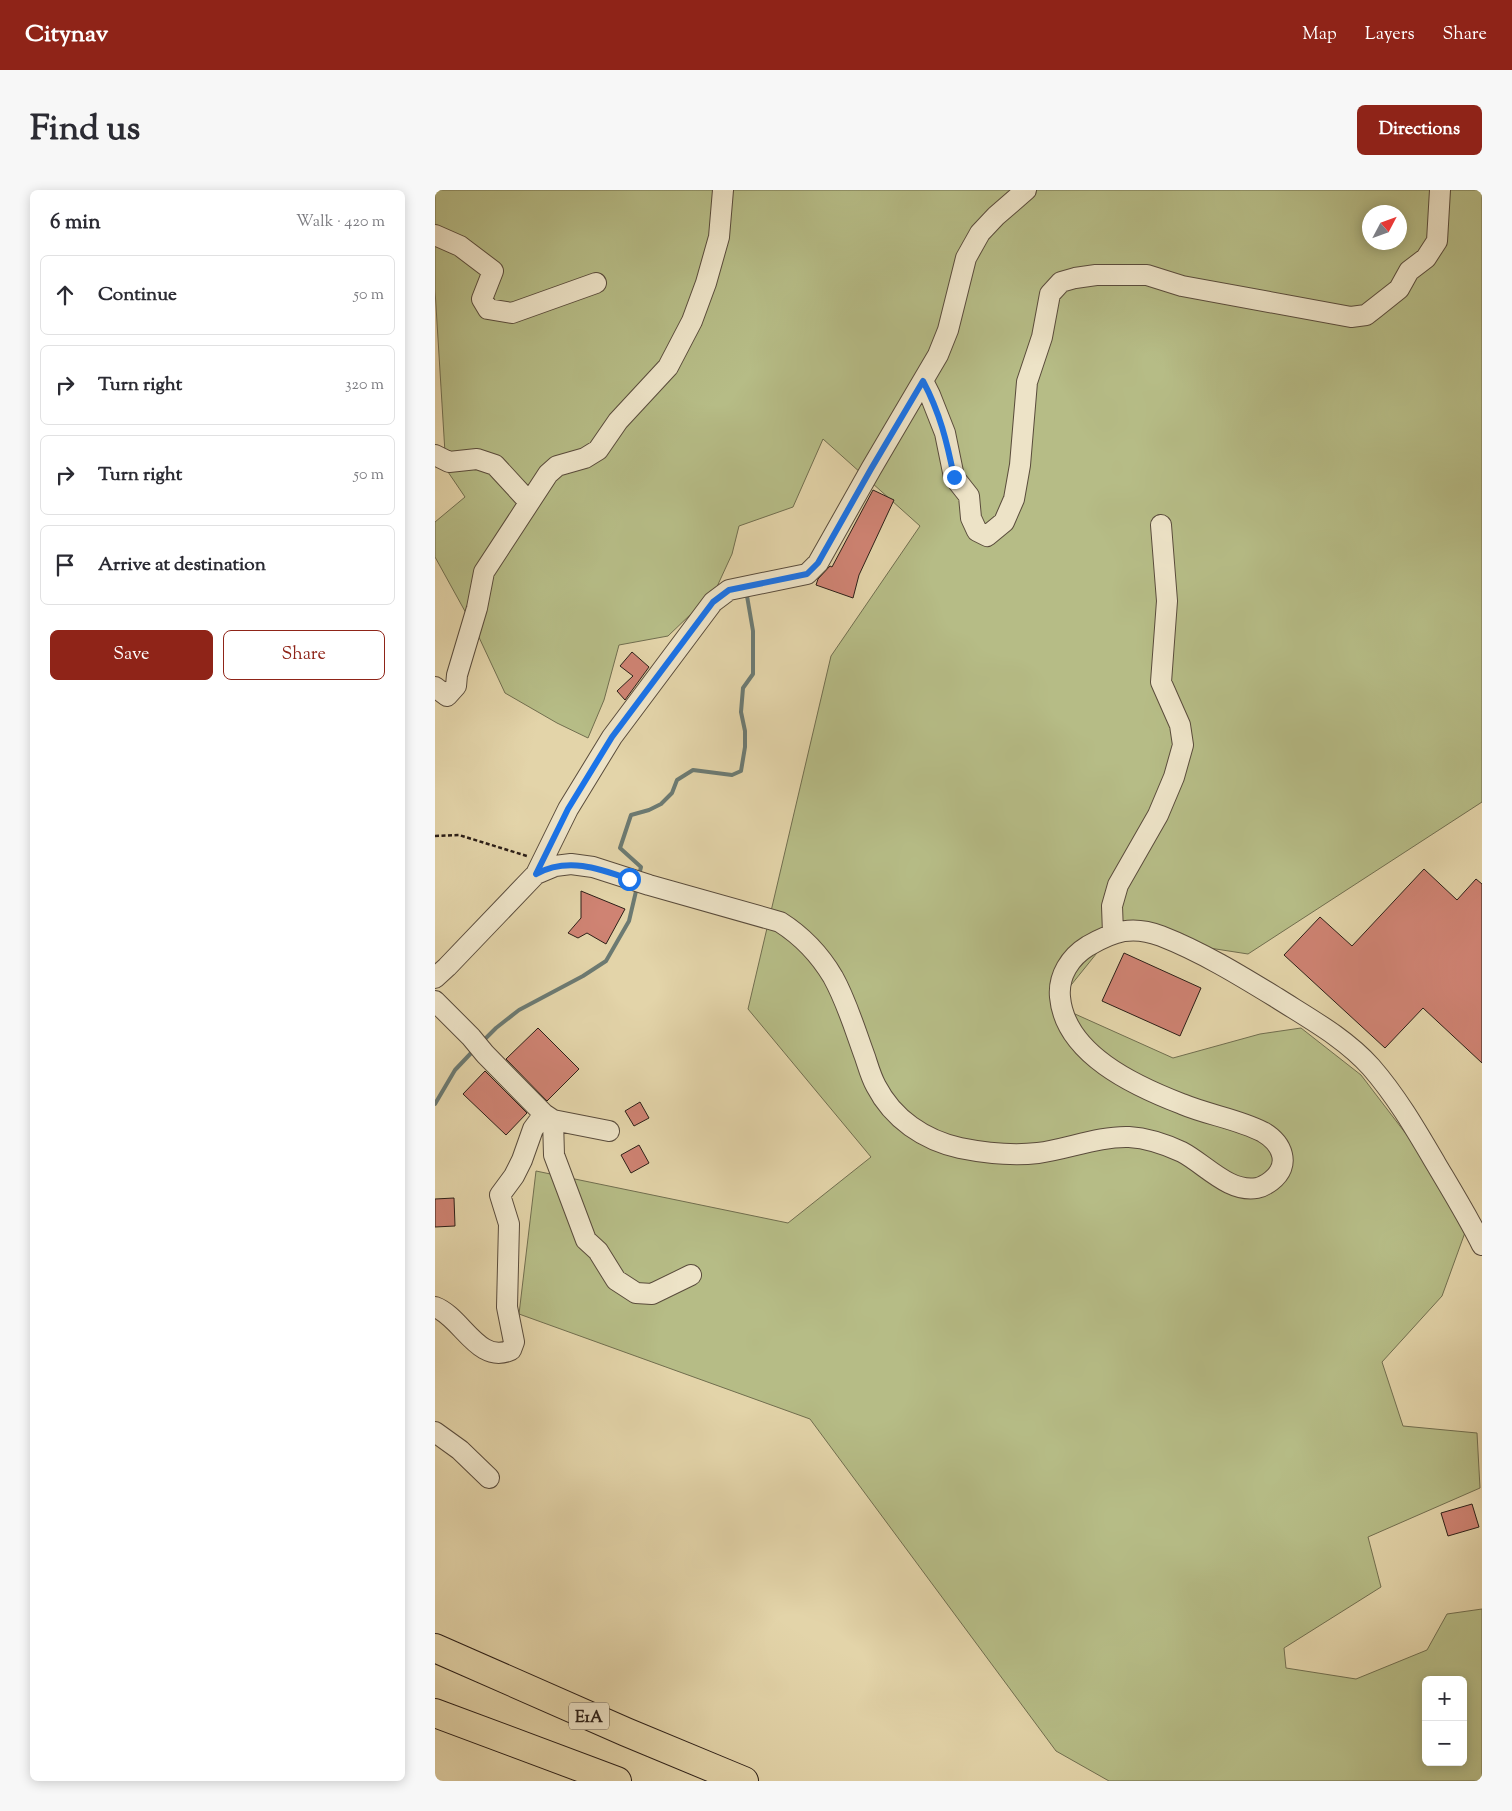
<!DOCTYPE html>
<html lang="en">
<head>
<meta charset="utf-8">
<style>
  body { margin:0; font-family:"Sorts Mill Goudy",serif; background:#f7f7f7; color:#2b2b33 }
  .controls { position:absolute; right:15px; bottom:15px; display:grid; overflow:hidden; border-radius:8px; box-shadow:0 2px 12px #0003 }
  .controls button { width:45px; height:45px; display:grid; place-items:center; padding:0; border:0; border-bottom:1px solid #e1e1e2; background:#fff; color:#2b2b33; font:25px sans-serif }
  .compass { position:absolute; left:927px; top:15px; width:45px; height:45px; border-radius:50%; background:#fff; box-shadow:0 2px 12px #0003; rotate:49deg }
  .stop { position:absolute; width:15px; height:15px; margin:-11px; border:4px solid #1a73e8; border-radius:50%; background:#fff }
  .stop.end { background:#1a73e8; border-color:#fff; box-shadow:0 1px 5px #0008 }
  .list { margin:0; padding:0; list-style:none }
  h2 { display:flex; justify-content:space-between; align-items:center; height:65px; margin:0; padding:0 20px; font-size:21px }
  h2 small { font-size:16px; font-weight:400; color:#7c7c81 }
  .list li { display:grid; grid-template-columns:32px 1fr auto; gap:15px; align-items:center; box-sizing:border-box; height:80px; margin:0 10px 10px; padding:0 10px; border:1px solid #e1e1e2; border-radius:8px }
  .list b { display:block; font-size:19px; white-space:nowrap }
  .list em { font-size:16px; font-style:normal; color:#7c7c81 }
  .actions { display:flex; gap:10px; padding:15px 20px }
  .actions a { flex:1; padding:11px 0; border:1px solid #8f2418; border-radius:8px; text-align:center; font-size:18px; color:#8f2418 }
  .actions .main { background:#8f2418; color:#fff }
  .icon { flex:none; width:28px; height:28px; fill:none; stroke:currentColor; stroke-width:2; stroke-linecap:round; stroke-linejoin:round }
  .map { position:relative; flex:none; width:1047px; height:1591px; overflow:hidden; border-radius:8px }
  header { display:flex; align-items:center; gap:30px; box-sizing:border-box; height:70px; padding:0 25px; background:#8f2418; color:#fff }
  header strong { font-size:24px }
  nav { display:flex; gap:28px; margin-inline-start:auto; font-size:18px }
  .intro { display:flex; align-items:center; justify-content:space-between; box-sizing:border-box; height:120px; padding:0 30px }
  h1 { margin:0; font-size:35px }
  .button { padding:12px 22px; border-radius:8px; background:#8f2418; color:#fff; font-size:18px; font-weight:700 }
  main { display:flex; gap:30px; padding:0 30px }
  aside { flex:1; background:#fff; border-radius:8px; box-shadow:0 2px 12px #0003 }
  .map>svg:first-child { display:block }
  .green { fill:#b6bc86; stroke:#716e4f; fill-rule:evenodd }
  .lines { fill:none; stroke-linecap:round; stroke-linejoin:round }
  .stream { stroke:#6c7a72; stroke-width:4 }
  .building { fill:#cf8373; stroke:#2c1f18 }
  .minor-casing { stroke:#5a4c3c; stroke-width:22 }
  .highway-casing { stroke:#2c1f18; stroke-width:30 }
  .path { stroke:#2c1f18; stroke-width:2.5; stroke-dasharray:4 2.5; stroke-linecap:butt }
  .minor { stroke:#ede3c7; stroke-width:20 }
  .highway { stroke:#e3d4a9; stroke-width:28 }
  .route { stroke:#1a73e8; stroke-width:6 }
  .labels { text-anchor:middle; stroke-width:4; stroke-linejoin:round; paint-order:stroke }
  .shield { fill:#ede3c7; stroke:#665a4c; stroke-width:1 }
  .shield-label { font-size:16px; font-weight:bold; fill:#2c1f18 }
</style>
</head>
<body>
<header>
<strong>Citynav</strong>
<nav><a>Map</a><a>Layers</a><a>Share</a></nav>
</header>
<div class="intro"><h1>Find us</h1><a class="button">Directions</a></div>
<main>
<aside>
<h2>6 min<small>Walk · 420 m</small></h2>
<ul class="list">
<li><svg class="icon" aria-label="ahead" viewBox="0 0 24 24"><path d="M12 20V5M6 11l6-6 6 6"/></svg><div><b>Continue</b></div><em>50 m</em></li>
<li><svg class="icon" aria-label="right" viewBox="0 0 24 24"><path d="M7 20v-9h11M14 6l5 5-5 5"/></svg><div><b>Turn right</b></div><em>320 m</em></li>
<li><svg class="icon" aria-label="right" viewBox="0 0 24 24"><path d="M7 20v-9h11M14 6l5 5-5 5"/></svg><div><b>Turn right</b></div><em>50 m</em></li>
<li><svg class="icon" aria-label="arrive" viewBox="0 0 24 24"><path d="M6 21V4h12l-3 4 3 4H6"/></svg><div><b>Arrive at destination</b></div></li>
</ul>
<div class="actions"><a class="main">Save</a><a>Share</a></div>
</aside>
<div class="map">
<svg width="1047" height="1591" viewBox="0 0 1047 1591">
  <rect width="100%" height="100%" fill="#e3d4a9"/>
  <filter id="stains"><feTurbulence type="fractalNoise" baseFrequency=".004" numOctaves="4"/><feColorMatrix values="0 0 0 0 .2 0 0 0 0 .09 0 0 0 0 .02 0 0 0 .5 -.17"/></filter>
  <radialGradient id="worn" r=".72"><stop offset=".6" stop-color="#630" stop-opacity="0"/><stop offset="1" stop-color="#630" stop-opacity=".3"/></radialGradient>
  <path class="green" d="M 0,0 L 1047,0 L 1047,612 L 813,764 L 678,743 L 620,815 L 738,868 L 825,844 L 866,838 L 926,885 L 981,957 L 1032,1037 L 1007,1106 L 947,1172 L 968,1236 L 1042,1243 L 1045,1298 L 933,1347 L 946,1397 L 849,1458 L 851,1478 L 921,1489 L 992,1460 L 1012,1424 L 1047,1419 L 1047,1591 L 674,1591 L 621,1561 L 375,1229 L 84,1124 L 101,981 L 353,1033 L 436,967 L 313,819 L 396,466 L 485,336 L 388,249 L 358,317 L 304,336 L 297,364 L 280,401 L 233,446 L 184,455 L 169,510 L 153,548 L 122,533 L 70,503 L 42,443 L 0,367 L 0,332 L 30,307 L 11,279 L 0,100 ZM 934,22 L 964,22 L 964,52 L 934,52 ZM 991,1490 L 1028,1490 L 1028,1572 L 991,1572 Z"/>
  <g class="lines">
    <path class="stream" d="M 204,685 L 206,677 L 185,658 L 196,625 L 214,620 L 226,614 L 237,603 L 242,590 L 258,580 L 297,585 L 306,581 L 310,557 L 310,541 L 306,522 L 308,498 L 318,484 L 318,441 L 312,406
      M 47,852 L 61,838 L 84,820 L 148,786 L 171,771 L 194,731 L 202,697
      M 0,914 L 20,880 L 38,861"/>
  </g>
  <path class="building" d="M 438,300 L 459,310 L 424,385 L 418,408 L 381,395 L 383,389 L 395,376 L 397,377 Z
    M 197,462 L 214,477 L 190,510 L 182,501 L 198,486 L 185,476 Z
    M 989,679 L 1022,710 L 1041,689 L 1047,694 L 1047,873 L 988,818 L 950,858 L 849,765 L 885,727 L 917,756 Z
    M 146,701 L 190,719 L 171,754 L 152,743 L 143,748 L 133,743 L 146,728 Z
    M 689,763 L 766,798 L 745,846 L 667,811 Z
    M 103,838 L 144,879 L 112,911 L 71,869 Z
    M 50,881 L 92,923 L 71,945 L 28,904 Z
    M 205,912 L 214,928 L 199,936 L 190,921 Z
    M 204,955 L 214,973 L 196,983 L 186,965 Z
    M 19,1008 L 20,1036 L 0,1037 L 0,1009 Z
    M 1037,1314 L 1044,1337 L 1013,1346 L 1006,1323 Z"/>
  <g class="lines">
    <defs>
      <path id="minor" d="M 0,45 L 25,56 L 58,81 L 47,109 L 53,119 L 77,123 L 161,93
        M 488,191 L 495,205 L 510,243 L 519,287 L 534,306 L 536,328 L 542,341 L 552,346 L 569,332 L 579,309 L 585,275 L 592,192 L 607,147 L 615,104 L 626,92 L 640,88 L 661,85 L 712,85 L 747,96 L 916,127 L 931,125 L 940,118 L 964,99 L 974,81 L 991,68 L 1002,51 L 1005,0
        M 0,265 L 14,272 L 42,269 L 60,275 L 94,312
        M 0,497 L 12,506 L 21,496 L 22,485 L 42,418 L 49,382 L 113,284 L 122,276 L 150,268 L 163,260 L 183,231 L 233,177 L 257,131 L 271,93 L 284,47 L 288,0
        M 101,684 L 133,619 L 177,547 L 278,412 L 294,400 L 372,384 L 383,373 L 436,279 L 503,165 L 513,140 L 531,68 L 545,43 L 561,26 L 591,0
        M 678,743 L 677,716 L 683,695 L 723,625 L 739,587 L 748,555 L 745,535 L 726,492 L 732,411 L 726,335
        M 0,788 L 12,777 L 101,684 L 120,676 L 136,674 L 158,677 L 214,695 L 345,732 C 367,746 385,765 398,787 C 412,812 420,840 430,867 C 433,876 436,887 441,896 C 458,929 489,950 525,958 C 550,963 578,966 603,963 C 633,959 664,946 694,947 C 711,948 732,955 747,962 C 770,974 794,1003 822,998 C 827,997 832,994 836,991 C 857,975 847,953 828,942 C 803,929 773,925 747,914 C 700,896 630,864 625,807 C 623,786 635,767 653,756 C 679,741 697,735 726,746 C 767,762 806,786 842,808 C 875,829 910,848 936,877 C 962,907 981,940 1001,974 C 1017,1001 1033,1027 1047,1055
        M 0,811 L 36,847 L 50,864 L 109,924 L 118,930 L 174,941
        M 118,930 L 119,965 L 151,1050 L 163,1061 L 181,1090 L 201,1103 L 217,1104 L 256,1085
        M 0,1117 C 27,1127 43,1175 76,1160 L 79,1152 L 72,1117 L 74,1034 L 65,1005 L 79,986 L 87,970 L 98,939 L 109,924
        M 0,1242 L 25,1260 L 54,1288"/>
      <path id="highway" d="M 0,1458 L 191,1542 L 309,1591
        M 0,1523 L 182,1591"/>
    </defs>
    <use href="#minor" class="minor-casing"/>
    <use href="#highway" class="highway-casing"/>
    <path class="path" d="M 0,646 L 24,645 L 92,666"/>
    <use href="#minor" class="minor"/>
    <use href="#highway" class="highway"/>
  </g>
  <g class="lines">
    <path class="route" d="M 194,689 C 163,678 132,667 101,684 L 133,619 L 177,547 L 278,412 L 294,400 L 372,384 L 383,373 L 436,279 L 488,191 C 505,223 512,252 519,287"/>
  </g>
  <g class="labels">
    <rect class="shield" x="134" y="1512.5" width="40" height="27" rx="4"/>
    <g class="shield-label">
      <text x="154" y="1532">E1A</text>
    </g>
  </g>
  <rect width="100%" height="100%" filter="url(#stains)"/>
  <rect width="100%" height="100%" fill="url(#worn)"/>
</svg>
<div class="controls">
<button>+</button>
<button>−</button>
</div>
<svg class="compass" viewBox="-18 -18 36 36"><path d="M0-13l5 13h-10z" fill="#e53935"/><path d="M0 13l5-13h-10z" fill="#7c7c81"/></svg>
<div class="stop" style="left:194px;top:689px"></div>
<div class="stop end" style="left:519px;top:287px"></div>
</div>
</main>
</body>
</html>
